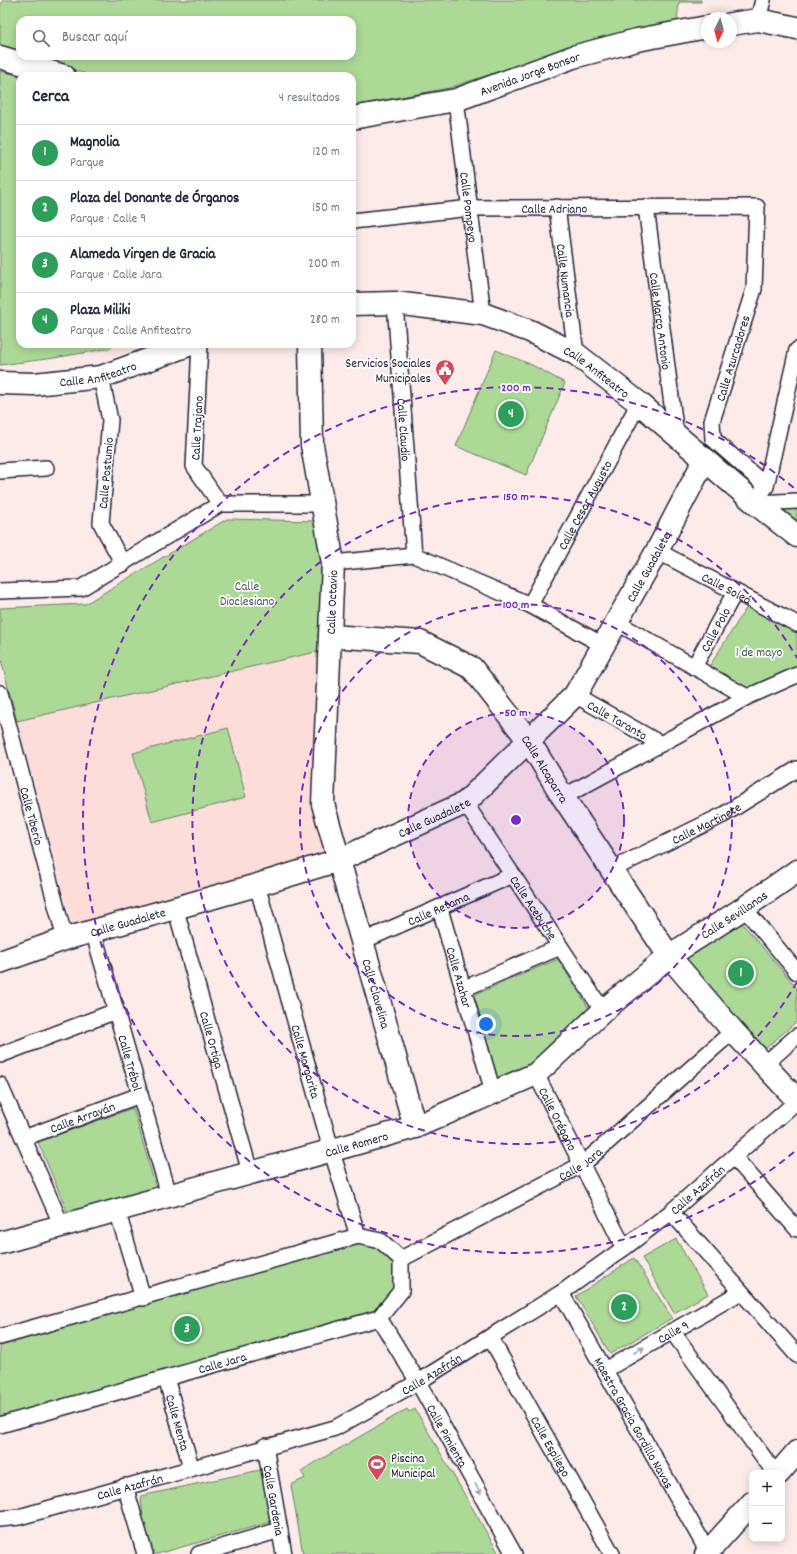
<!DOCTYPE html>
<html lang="es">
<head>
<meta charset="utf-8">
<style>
  body { margin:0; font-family:Dekko,sans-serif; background:#f6f6f7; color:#1f2937 }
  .controls { position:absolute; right:12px; bottom:12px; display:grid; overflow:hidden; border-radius:8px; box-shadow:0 2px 10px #0003 }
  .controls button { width:36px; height:36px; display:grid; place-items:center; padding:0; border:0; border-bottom:1px solid #e0e1e3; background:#fff; color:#1f2937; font:20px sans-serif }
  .compass { position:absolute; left:701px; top:12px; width:36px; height:36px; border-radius:50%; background:#fff; box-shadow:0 2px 10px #0003; rotate:186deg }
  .you { position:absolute; left:486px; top:1024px; width:14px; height:14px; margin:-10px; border:3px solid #fff; border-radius:50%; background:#1a73e8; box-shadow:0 0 0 6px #1a73e833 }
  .badge { display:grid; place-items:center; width:26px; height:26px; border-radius:50%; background:#d1495b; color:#fff; font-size:13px; font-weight:700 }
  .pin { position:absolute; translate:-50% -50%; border:2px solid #fff; box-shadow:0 1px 4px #0006 }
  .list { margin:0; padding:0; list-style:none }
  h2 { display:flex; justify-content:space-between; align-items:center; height:52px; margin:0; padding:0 16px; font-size:17px }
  h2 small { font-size:13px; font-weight:400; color:#747a83 }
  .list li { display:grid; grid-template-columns:26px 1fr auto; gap:12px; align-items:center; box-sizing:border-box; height:56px; padding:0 16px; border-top:1px solid #e0e1e3 }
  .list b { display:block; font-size:15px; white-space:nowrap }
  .list p { margin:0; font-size:13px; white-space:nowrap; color:#747a83 }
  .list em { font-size:13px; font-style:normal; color:#747a83 }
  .icon { flex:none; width:22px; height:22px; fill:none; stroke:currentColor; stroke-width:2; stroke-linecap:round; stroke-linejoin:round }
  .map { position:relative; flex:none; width:797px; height:1554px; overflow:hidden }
  .search { position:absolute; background:#fff; box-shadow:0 2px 10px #0003; left:16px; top:16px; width:340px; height:44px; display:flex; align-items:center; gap:10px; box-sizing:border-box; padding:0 14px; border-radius:12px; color:#747a83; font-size:15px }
  .panel { position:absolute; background:#fff; box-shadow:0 2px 10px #0003; left:16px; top:72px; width:340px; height:276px; border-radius:12px }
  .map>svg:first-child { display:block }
  .built { fill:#fcddda }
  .green { fill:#add997; stroke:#687e69 }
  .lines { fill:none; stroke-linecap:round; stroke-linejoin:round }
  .street-casing { stroke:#22223b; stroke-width:18 }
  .secondary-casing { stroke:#22223b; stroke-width:25 }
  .street { stroke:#fff; stroke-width:15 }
  .secondary { stroke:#fff; stroke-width:22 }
  .oneway { stroke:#9c9ca7 }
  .ring { fill:none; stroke:#7b2cbf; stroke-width:2; stroke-dasharray:7 5 }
  .labels { text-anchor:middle; stroke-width:3.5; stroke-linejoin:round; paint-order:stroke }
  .street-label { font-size:13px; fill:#22223b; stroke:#fff }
  .poi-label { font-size:13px; fill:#22223b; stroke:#fff; text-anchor:end }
  .park-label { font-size:13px; fill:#4c5957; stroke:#fff }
  .centre { fill:#7b2cbf; stroke:#fff; stroke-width:2 }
  .ring-label { font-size:12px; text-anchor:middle; font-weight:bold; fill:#7b2cbf; stroke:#fff; stroke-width:3.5; stroke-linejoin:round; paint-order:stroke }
</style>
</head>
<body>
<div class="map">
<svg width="797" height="1554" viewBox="0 0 797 1554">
  <rect width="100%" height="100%" fill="#fdebe9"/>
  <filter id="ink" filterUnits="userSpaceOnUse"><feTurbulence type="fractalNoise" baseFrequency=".025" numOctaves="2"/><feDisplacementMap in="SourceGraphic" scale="8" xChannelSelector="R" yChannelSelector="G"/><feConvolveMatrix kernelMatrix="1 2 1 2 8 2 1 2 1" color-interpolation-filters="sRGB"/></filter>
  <g filter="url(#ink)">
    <path class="built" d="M 320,651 L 327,853 L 72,925 L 17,721 Z"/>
    <path class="green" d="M 3,0 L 701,0 L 701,2 L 679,2 L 677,21 L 592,40 L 449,88 L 352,106 L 352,76 L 92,76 L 30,56 L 352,56 L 352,20 L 20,20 L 20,53 L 0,46 L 0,7 Z
      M 0,71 L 22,76 L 20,76 L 20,344 L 113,344 L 111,348 L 54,358 L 0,365 Z
      M 496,350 L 532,365 L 565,383 L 526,475 L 456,446 Z
      M 771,505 L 797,510 L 797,530 Z
      M 227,519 L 317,521 L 324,576 L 320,651 L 17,721 L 0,656 L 0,608 L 85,604 Z
      M 747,607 L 797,631 L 797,671 L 748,694 L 709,667 Z
      M 228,728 L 246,797 L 152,822 L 133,753 Z
      M 742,923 L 797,988 L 797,1021 L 765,1049 L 684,958 Z
      M 558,959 L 591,1012 L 528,1067 L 498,1080 L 474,995 Z
      M 133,1108 L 156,1188 L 68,1213 L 38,1142 Z
      M 676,1239 L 708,1294 L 674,1313 L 642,1258 Z
      M 359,1243 L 379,1246 L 394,1263 L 396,1290 L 375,1312 L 0,1419 L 0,1346 Z
      M 634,1258 L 672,1318 L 610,1354 L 576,1296 Z
      M 407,1409 L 409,1412 L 415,1409 L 499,1554 L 303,1554 L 291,1485 L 305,1478 L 301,1471 Z
      M 269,1468 L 278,1520 L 157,1554 L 146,1554 L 141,1496 Z"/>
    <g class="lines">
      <defs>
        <g id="street">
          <path d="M 758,20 L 763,0"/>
          <path id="s1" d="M 456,100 L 483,314"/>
          <path id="s2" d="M 557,207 L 576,354"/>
          <path id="s3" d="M 646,207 L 676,435"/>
          <path id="s4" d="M 352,221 L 471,208 L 757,207 L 754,289 L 712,421 L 713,439 L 766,486"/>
          <path id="s5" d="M 395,303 L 414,555"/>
          <path d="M 200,344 L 194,466 L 220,504"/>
          <path d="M 101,377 L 110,420 L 101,523 L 123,564"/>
          <path d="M 0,471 L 46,468"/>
          <path d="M 762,492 L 766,486 L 797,350"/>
          <path d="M 755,503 L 797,501"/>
          <path id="s6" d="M 657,551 L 797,624"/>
          <path d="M 333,563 L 414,555 L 530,605 L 603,645"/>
          <path d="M 0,591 L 81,588 L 220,504 L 322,504"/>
          <path id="s7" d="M 530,605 L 639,403"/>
          <path d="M 616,622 L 747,697"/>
          <path id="s8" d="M 694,667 L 735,592"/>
          <path id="s9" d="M 0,693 L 65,939"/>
          <path id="s10" d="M 575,695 L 661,744"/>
          <path d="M 563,797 L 747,697 L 797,675"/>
          <path id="s11" d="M 465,803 L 603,1011"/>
          <path id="s12" d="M 611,870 L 723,815 L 797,769"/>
          <path id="s13" d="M 257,885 L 331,1149 L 358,1236"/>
          <path id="s14" d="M 175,907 L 250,1172"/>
          <path d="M 744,908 L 797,972"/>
          <path id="s15" d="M 440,909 L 493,1092"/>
          <path id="s16" d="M 93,931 L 169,1195"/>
          <path id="s17" d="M 363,941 L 513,875"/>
          <path d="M 463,989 L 560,947"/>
          <path d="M 0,1055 L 116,1011"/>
          <path d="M 765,1064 L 797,1036"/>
          <path id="s18" d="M 536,1074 L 624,1248"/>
          <path d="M 0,1085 L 62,1226"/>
          <path id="s19" d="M 24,1138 L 140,1095"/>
          <path d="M 734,1157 L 797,1229"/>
          <path d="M 117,1210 L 143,1298"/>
          <path d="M 671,1212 L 797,1355"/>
          <path id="s20" d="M 401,1259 L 583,1164 L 733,1031"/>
          <path id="s21" d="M 561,1293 L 708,1552"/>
          <path id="s22" d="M 379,1318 L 418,1382 L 514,1554"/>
          <path d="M 672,1331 L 775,1473"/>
          <path d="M 0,1337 L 358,1236 L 381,1241 L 401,1259 L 401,1291 L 379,1318 L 0,1425"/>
          <path id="s23" d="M 490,1337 L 612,1554"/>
          <path id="s24" d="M 605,1370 L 741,1292"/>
          <path id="s25" d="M 166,1378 L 191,1467"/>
          <path id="s26" d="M 265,1446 L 284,1554"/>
          <path d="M 125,1486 L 145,1554"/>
          <path id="s27" d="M 0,1519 L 19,1517 L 335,1428 L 418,1382 L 490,1337 L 561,1293 L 624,1248 L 671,1212 L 797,1101"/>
          <path d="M 199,1554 L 280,1530"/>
        </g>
        <g id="secondary">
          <path d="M 731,24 L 758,20 L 797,28"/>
          <path d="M 0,57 L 64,76"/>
          <path id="s28" d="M 352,118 L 456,100 L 573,57 L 637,40 L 707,27"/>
          <path id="s29" d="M 352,304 L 395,303 L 483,314 L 530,331 L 576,354 L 639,403 L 755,503 L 797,536"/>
          <path id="s30" d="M 310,344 L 312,445 L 333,563 L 323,804 L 415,1127"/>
          <path id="s31" d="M 0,383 L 34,384 L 101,377 L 191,344"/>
          <path id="s32" d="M 330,636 L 420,642 L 472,668 L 529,741 L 563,797 L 669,956 L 733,1031 L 797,1100"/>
          <path id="s33" d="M 0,962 L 65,939 L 257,885 L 339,860 L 465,803 L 575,695 L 657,551 L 705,459"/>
          <path id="s34" d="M 0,1243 L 415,1127 L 536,1074 L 603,1011 L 669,956 L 744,908 L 797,871"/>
          <path d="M 779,1473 L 797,1452"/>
          <path d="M 706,1554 L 752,1503"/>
        </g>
      </defs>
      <use href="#street" class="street-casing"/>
      <use href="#secondary" class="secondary-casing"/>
      <use href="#street" class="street"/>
      <use href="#secondary" class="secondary"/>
    </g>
    <defs><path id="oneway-shaft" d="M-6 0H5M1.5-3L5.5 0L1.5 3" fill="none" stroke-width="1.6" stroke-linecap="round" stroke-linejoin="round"/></defs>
    <g class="oneway">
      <use href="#oneway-shaft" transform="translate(639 1350) rotate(-30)"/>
      <use href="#oneway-shaft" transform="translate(478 1489) rotate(61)"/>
    </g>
  </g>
  <circle cx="516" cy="820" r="108" fill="#7b2cbf" fill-opacity=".12"/>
  <g class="ring">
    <circle cx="516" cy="820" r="108"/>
    <circle cx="516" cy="820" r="216"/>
    <path d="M797 982A324 324 0 1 1 797 658"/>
    <path d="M794 1152A433 433 0 1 1 794 488"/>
  </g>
  <defs>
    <symbol id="civic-pin" viewBox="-11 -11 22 30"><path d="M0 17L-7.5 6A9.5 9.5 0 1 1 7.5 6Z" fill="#d1495b" stroke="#fff"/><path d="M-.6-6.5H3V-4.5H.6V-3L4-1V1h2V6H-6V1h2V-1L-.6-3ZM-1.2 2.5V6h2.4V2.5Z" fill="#fff"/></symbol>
    <symbol id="stadium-pin" viewBox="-11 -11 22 30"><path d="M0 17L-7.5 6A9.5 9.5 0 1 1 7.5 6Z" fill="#d1495b" stroke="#fff"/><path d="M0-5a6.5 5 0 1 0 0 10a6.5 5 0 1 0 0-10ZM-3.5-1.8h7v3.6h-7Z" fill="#fff"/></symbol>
  </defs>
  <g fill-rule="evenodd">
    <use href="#civic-pin" x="434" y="358" width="22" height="30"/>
    <use href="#stadium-pin" x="366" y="1453" width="22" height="30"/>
  </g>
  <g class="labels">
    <g class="street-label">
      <text dy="5" stroke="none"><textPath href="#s28" startOffset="184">Avenida Jorge Bonsor</textPath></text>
      <text dy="5" stroke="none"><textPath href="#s1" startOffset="108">Calle Pompeyo</textPath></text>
      <text dy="5" stroke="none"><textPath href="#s4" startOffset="203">Calle Adriano</textPath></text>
      <text dy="5" stroke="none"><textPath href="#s2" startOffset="74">Calle Numancia</textPath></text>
      <text dy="5" stroke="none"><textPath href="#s3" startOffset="115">Calle Marco Antonio</textPath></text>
      <text transform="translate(732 358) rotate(-73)" y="5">Calle Azurcadores</text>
      <text dy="5" stroke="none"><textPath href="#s31" startOffset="99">Calle Anfiteatro</textPath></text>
      <text dy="5" stroke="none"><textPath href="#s29" startOffset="260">Calle Anfiteatro</textPath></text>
      <text transform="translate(196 428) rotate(-87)" y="5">Calle Trajano</text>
      <text dy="5" stroke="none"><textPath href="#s5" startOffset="127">Calle Claudio</textPath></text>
      <text transform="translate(105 473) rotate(-85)" y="5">Calle Postumio</text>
      <text dy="5" stroke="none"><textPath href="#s7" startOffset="114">Calle Cesar Augusto</textPath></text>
      <text dy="5" stroke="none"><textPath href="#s33" startOffset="794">Calle Guadalete</textPath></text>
      <text dy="5" stroke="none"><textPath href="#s6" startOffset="79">Calle Soleá</textPath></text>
      <text transform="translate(331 602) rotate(-88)" y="5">Calle Octavio</text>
      <text dy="5" stroke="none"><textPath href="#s8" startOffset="43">Calle Polo</textPath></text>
      <text dy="5" stroke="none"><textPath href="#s10" startOffset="49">Calle Taranto</textPath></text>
      <text dy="5" stroke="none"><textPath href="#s32" startOffset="273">Calle Alcaparra</textPath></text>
      <text dy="5" stroke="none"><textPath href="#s9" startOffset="127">Calle Tiberio</textPath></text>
      <text dy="5" stroke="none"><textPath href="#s33" startOffset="458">Calle Guadalete</textPath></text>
      <text dy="5" stroke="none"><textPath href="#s12" startOffset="106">Calle Martinete</textPath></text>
      <text dy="5" stroke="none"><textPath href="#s11" startOffset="125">Calle Acebuche</textPath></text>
      <text dy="5" stroke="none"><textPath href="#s17" startOffset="82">Calle Retama</textPath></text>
      <text dy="5" stroke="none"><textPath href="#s34" startOffset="818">Calle Sevillanas</textPath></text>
      <text dy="5" stroke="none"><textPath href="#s33" startOffset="134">Calle Guadalete</textPath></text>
      <text dy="5" stroke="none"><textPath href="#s15" startOffset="71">Calle Azahar</textPath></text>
      <text dy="5" stroke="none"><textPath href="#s30" startOffset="659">Calle Clavelina</textPath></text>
      <text dy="5" stroke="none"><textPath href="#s14" startOffset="138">Calle Ortiga</textPath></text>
      <text dy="5" stroke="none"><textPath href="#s13" startOffset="183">Calle Margarita</textPath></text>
      <text dy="5" stroke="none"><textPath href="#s16" startOffset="137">Calle Trébol</textPath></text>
      <text dy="5" stroke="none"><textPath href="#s19" startOffset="62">Calle Arrayán</textPath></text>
      <text dy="5" stroke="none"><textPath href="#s18" startOffset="50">Calle Orégano</textPath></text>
      <text dy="5" stroke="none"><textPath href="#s34" startOffset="370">Calle Romero</textPath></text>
      <text dy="5" stroke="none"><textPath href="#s20" startOffset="203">Calle Jara</textPath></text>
      <text dy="5" stroke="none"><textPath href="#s27" startOffset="782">Calle Azafrán</textPath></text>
      <text dy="5" stroke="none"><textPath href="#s24" startOffset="78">Calle 9</textPath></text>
      <text transform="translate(222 1362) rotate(-16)" y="5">Calle Jara</text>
      <text dy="5" stroke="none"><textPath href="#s27" startOffset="458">Calle Azafrán</textPath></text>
      <text dy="5" stroke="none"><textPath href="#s21" startOffset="149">Maestra Gracia Gordillo Navas</textPath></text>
      <text dy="5" stroke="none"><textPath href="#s25" startOffset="46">Calle Menta</textPath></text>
      <text dy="5" stroke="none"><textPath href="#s22" startOffset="136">Calle Pimienta</textPath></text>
      <text dy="5" stroke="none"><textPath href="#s23" startOffset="125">Calle Espliego</textPath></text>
      <text dy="5" stroke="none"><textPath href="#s27" startOffset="134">Calle Azafrán</textPath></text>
      <text dy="5" stroke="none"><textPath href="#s26" startOffset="55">Calle Gardenia</textPath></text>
    </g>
    <g class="poi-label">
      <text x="431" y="367">Servicios Sociales<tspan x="431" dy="15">Municipales</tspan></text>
      <text x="391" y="1462" text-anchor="start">Piscina<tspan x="391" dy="15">Municipal</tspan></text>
    </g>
    <g class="park-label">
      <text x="247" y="590">Calle<tspan x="247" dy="15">Dioclesiano</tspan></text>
      <text x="759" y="656">1 de mayo</text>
    </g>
  </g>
  <circle cx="516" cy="820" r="6" class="centre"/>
  <g class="ring-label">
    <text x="516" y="391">200 m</text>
    <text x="516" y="500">150 m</text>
    <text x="516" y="608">100 m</text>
    <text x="516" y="716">50 m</text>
  </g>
</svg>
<div class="controls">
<button>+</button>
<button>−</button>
</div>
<svg class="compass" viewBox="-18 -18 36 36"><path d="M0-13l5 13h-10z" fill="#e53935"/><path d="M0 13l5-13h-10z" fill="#747a83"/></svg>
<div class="you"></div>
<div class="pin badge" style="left:741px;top:973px;background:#2e9e5b">1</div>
<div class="pin badge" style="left:624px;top:1307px;background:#2e9e5b">2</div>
<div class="pin badge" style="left:187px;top:1329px;background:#2e9e5b">3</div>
<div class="pin badge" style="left:511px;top:414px;background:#2e9e5b">4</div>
<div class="search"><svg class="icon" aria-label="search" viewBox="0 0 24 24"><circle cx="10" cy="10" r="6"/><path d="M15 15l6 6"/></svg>Buscar aquí</div>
<section class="panel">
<h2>Cerca<small>4 resultados</small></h2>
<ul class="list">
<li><span class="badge" style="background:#2e9e5b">1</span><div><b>Magnolia</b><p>Parque</p></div><em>120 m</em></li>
<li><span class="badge" style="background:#2e9e5b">2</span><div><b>Plaza del Donante de Órganos</b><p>Parque · Calle 9</p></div><em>150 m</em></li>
<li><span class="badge" style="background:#2e9e5b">3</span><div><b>Alameda Virgen de Gracia</b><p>Parque · Calle Jara</p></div><em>200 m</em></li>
<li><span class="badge" style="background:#2e9e5b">4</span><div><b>Plaza Miliki</b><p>Parque · Calle Anfiteatro</p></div><em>280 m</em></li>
</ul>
</section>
</div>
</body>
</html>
